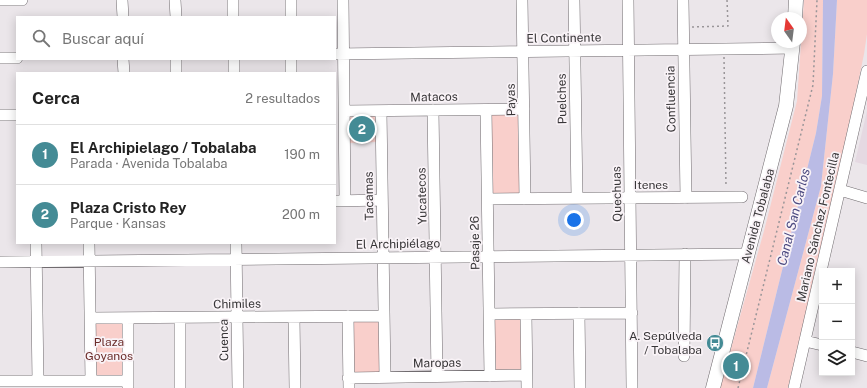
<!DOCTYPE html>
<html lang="es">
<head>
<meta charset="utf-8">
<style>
  body { margin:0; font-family:"Public Sans",sans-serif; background:#f6f6f6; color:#222 }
  .controls { position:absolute; right:12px; bottom:12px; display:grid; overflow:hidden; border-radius:0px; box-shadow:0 2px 10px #0003 }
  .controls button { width:36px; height:36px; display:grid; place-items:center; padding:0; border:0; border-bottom:1px solid #e0e0e0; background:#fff; color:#222; font:20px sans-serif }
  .compass { position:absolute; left:771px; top:12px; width:36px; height:36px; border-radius:50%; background:#fff; box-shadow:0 2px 10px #0003; rotate:346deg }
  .you { position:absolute; left:574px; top:220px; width:14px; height:14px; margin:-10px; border:3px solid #fff; border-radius:50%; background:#1a73e8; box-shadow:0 0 0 6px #1a73e833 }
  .badge { display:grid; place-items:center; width:26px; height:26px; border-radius:50%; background:#448b95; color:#fff; font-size:13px; font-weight:700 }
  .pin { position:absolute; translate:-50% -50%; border:2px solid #fff; box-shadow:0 1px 4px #0006 }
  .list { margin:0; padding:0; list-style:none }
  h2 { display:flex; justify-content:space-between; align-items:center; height:52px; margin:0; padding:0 16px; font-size:17px }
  h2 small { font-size:13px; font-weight:400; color:#767676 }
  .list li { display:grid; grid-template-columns:26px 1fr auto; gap:12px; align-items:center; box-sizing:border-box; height:60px; padding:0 16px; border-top:1px solid #e0e0e0 }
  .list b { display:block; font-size:15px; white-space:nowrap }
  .list p { margin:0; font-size:13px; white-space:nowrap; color:#767676 }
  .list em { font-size:13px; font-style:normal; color:#767676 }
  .icon { flex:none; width:22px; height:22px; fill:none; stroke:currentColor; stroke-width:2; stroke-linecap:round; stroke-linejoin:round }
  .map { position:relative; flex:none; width:867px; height:388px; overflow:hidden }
  .search { position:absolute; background:#fff; box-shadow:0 2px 10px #0003; left:16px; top:16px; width:320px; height:44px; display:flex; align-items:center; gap:10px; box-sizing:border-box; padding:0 14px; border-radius:0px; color:#767676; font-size:15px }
  .panel { position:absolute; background:#fff; box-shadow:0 2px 10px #0003; left:16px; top:72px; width:320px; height:172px; border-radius:0px }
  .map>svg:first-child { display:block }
  .built { fill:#e5d9e2 }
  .green { fill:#f9cfcb }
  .water { fill:#babbe5 }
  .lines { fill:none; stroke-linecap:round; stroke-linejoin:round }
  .minor-casing { stroke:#706b6f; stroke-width:12 }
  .major-casing { stroke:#706b6f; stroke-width:15 }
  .path { stroke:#999598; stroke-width:1.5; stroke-dasharray:2 3; stroke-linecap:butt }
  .minor { stroke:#fff; stroke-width:11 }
  .major { stroke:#fff; stroke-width:14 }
  .labels { text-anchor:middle; stroke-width:3.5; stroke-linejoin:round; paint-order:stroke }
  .street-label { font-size:12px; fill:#383638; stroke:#f9f3f7 }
  .poi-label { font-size:12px; fill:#383638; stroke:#f9f3f7; text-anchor:end }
  .park-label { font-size:12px; fill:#6c2e2b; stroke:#f9f3f7 }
  .water-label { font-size:13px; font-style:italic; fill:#4c4a80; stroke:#f9f3f7 }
</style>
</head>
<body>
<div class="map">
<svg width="867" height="388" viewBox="0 0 867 388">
  <rect width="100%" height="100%" fill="#ebe6ea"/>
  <path class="built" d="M 867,111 L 867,165 L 855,162 Z"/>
  <path class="green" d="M 804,0 L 823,0 L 822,96 L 816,133 L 753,388 L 720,388 L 764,231 L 797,101 Z
    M 837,0 L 867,0 L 867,34 L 864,54 L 837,186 L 788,388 L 767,388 L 821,186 L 833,74 Z
    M 519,112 L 521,194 L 491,196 L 490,113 Z
    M 375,114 L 376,142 L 349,143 L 348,115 Z
    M 523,317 L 525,371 L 492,372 L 491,318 Z
    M 382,318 L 382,373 L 350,374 L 349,319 Z
    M 126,320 L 125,378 L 93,377 L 92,321 Z"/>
  <path class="water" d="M 823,0 L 837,0 L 833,74 L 821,186 L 767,388 L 753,388 L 816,133 L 822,96 Z"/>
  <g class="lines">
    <defs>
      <path id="minor" d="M 0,0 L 22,0
        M 122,0 L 123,17
        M 175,0 L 176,17
        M 233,0 L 233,17
        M 291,0 L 291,17
        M 343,0 L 345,201
        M 522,0 L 525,199
        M 574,0 L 577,198
        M 628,0 L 632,388
        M 683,0 L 686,198
        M 335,54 L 793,48
        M 0,58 L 17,58
        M 123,59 L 124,73
        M 176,59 L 176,73
        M 234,59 L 234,73
        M 291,59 L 291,73
        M 433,110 L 437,376
        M 486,110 L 490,376
        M 344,111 L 524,109
        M 381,111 L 385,377
        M 0,115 L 17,115
        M 840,190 L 867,198
        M 488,199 L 742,197
        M 335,201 L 382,200
        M 36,243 L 38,381
        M 89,243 L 91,381
        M 236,243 L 238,388
        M 0,262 L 748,254
        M 579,313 L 580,388
        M 489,314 L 632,313
        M 526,314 L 527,388
        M 348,316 L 349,388
        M 294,317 L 295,388
        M 90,318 L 384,316
        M 180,318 L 180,388
        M 805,341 L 822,345
        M 852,352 L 867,356
        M 684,356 L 685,254
        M 348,378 L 526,375
        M 0,381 L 128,381
        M 128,387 L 128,318
        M 794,388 L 867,71"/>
      <path id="major" d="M 795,18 L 796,0
        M 713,388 L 786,106 L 793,42"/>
    </defs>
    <use href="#minor" class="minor-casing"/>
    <use href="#major" class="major-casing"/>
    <path class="path" d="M 692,27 L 728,26 L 727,0
      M 724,57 L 726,187
      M 738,388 L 813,85 L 817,0"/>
    <use href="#minor" class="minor"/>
    <use href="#major" class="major"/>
  </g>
  <defs>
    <symbol id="bus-disc" viewBox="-11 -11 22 22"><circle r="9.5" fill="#448b95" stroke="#f9f3f7"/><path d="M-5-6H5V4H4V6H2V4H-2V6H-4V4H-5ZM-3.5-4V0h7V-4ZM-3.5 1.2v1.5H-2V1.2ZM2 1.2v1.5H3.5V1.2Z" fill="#fff"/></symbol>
  </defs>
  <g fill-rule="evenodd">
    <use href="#bus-disc" x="705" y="333" width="20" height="20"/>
  </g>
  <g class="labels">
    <g class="street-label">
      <text transform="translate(564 38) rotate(-1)" y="4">El Continente</text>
      <text transform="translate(434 97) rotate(-1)" y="4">Matacos</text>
      <text transform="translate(562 99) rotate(-91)" y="4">Puelches</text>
      <text transform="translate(671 99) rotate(-91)" y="4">Confluencia</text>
      <text transform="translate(511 100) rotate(-91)" y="4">Payas</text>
      <text x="651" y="189">Itenes</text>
      <text transform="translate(617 194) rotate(-91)" y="4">Quechuas</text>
      <text transform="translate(369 196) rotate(-91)" y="4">Tacamas</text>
      <text transform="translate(422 196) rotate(-91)" y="4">Yucatecos</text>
      <text transform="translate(758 216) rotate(-75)" y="4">Avenida Tobalaba</text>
      <text transform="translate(818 227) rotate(-77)" y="4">Mariano Sánchez Fontecilla</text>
      <text transform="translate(475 243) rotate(-91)" y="4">Pasaje 26</text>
      <text transform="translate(398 244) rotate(-1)" y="4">El Archipiélago</text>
      <text transform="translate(237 304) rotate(-1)" y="4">Chimiles</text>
      <text transform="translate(224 340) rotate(-91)" y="4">Cuenca</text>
      <text transform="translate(437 363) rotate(-1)" y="4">Maropas</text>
    </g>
    <g class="poi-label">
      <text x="702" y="340">A. Sepúlveda<tspan x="702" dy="14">/ Tobalaba</tspan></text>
    </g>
    <g class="park-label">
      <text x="109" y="346">Plaza<tspan x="109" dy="14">Goyanos</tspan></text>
    </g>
    <g class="water-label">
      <text transform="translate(793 217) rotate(-76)" y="5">Canal San Carlos</text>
    </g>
  </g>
</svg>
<div class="controls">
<button>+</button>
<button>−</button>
<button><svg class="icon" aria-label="layers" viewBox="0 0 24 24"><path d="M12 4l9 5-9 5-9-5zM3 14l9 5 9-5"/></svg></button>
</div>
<svg class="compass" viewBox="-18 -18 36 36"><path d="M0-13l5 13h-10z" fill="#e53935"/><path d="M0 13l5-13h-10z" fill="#767676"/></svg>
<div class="you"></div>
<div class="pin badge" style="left:736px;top:366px">1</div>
<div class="pin badge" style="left:362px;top:129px">2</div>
<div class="search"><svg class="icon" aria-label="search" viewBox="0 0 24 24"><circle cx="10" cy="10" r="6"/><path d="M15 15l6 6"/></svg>Buscar aquí</div>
<section class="panel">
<h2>Cerca<small>2 resultados</small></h2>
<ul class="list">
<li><span class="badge">1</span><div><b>El Archipielago / Tobalaba</b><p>Parada · Avenida Tobalaba</p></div><em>190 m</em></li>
<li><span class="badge">2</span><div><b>Plaza Cristo Rey</b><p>Parque · Kansas</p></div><em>200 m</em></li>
</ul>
</section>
</div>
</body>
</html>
